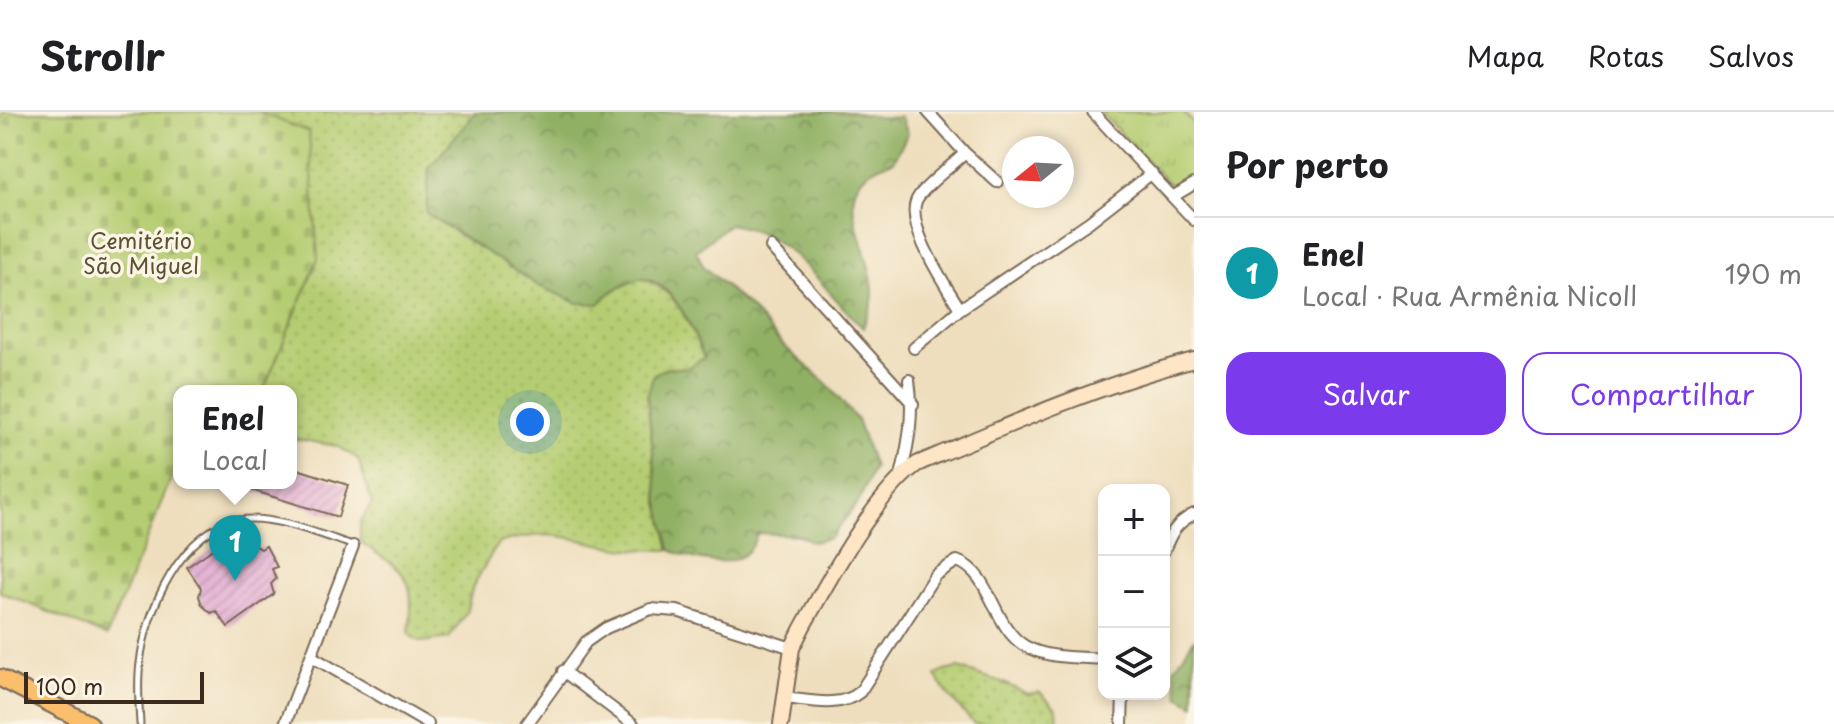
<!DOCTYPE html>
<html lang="pt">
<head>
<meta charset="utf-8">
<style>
  body { margin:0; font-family:"Playpen Sans",sans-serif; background:#f6f6f6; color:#202124 }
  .controls { position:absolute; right:24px; bottom:24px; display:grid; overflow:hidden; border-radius:16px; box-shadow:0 4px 12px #0003 }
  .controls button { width:72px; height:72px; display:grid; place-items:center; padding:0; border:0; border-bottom:2px solid #e0e0e0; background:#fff; color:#202124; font:40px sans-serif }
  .compass { position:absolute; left:1002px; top:24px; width:72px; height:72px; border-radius:50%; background:#fff; box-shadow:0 4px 12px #0003; rotate:252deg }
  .scale { position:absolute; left:24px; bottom:20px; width:180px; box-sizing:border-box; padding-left:8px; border:4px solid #3b2a1e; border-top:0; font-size:22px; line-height:28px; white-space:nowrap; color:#3b2a1e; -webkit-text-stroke:6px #fcf5e5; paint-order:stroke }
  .you { position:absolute; left:530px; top:310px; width:28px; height:28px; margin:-20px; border:6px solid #fff; border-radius:50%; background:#1a73e8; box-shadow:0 0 0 12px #1a73e833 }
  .badge { display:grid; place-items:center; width:52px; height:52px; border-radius:50%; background:#7c3aed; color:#fff; font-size:26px; font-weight:700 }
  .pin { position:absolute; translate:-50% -66px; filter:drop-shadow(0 2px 4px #0008) }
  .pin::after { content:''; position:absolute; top:42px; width:28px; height:24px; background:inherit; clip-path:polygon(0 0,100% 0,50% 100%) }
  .popup { position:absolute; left:173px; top:273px; width:124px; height:104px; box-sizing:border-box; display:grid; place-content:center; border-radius:16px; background:#fff; filter:drop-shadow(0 2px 6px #0005); font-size:26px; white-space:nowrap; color:#757577 }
  .popup b { font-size:30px; color:#202124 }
  .popup::after { content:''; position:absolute; left:50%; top:100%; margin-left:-16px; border:16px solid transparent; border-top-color:#fff }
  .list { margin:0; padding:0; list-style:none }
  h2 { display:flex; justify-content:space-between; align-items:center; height:104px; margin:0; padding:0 32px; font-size:34px }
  h2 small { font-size:26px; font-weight:400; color:#757577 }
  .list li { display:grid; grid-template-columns:52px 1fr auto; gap:24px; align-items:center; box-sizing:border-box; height:112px; padding:0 32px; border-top:2px solid #e0e0e0 }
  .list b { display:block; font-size:30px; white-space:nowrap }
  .list p { margin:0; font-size:26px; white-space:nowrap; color:#757577 }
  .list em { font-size:26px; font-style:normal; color:#757577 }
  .actions { display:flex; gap:16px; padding:24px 32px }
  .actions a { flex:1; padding:18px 0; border:2px solid #7c3aed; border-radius:24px; text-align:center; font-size:28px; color:#7c3aed }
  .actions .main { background:#7c3aed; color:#fff }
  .icon { flex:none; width:44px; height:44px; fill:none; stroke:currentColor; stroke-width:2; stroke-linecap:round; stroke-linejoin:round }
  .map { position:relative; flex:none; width:1194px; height:612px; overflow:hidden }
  header { display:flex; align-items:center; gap:48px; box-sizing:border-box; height:112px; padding:0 40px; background:#fff; border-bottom:2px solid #e0e0e0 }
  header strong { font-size:38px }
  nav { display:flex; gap:44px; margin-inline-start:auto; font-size:28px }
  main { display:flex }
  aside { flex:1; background:#fff }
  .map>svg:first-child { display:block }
  .grass { fill:url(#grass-dots); stroke:#787c48; stroke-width:2 }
  .forest { fill:url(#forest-crowns); stroke:#666d41; stroke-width:2 }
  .cemetery { fill:url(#cemetery-stones); stroke:#787c48; stroke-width:2 }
  .park { fill:url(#park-tufts); stroke:#787c48; stroke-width:2 }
  .building { fill:url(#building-hatch) }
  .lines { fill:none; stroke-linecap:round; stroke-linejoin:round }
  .lane-casing { stroke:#7a6956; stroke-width:9 }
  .street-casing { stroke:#7a6956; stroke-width:14 }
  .secondary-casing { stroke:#7a6956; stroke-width:18 }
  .primary-casing { stroke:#7a6956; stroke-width:20 }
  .lane { stroke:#fff; stroke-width:5 }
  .street { stroke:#fff; stroke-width:10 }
  .secondary { stroke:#fde5c5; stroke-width:14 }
  .primary { stroke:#fabe6d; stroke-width:16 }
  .labels { text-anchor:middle; stroke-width:7; stroke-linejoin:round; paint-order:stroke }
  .park-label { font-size:22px; fill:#5a5333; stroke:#fcf5e5 }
</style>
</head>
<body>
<header>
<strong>Strollr</strong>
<nav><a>Mapa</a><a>Rotas</a><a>Salvos</a></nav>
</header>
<main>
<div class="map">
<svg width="1194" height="612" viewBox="0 0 1194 612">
  <defs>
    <pattern id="grass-dots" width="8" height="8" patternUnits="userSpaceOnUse" patternTransform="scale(2)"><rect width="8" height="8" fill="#b5cd72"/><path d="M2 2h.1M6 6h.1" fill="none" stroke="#9db062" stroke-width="1.8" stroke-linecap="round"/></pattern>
    <pattern id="forest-crowns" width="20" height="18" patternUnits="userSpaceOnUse" patternTransform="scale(2)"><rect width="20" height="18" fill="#90b064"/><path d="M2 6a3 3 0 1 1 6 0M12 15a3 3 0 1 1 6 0" fill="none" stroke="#778f52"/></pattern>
    <pattern id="cemetery-stones" width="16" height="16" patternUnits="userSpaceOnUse" patternTransform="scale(2)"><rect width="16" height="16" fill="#b5cd72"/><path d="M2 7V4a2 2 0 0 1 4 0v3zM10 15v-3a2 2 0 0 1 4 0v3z" fill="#9db062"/></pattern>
    <pattern id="park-tufts" width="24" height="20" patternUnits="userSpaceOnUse" patternTransform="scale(2)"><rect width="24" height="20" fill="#b5cd72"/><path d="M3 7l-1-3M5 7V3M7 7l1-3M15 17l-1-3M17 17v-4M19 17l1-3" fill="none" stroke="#9db062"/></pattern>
    <pattern id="building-hatch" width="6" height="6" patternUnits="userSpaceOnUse" patternTransform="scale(2)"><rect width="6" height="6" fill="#e0a4d1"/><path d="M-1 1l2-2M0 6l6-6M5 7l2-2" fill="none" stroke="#b786a9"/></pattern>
  </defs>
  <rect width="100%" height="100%" fill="#fcf5e5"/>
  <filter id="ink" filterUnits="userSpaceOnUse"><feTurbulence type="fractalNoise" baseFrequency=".0125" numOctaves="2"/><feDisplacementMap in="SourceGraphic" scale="16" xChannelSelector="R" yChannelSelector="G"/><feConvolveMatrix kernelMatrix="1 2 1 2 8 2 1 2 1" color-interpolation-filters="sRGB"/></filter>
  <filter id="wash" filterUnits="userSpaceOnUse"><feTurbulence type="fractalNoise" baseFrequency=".006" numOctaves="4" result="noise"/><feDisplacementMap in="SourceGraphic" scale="32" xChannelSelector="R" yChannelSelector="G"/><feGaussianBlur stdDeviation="1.8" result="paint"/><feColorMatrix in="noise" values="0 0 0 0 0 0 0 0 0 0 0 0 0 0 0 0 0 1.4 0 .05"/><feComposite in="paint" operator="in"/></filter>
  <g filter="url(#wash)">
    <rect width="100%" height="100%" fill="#eedebd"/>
    <path class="grass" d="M 259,0 L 476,0 L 427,101 L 474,133 L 502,148 L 609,180 L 640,166 C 678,177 689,212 704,246 L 687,256 L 666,256 L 647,285 L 658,386 L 670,438 C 653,437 636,439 620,436 C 567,427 553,415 498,431 L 473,474 L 466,501 L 449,526 L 421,530 L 409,523 C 415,462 409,463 360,430 L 360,411 L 372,391 L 358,347 L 337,334 L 291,326 L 291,279 L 263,279 L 318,146 Z
      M 959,556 L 1004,571 L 1027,582 L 1040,580 L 1057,597 L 1058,612 L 974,612 L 949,584 L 936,564 L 944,559 Z"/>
    <path class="forest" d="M 476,0 L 852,0 L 883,6 L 900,5 L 908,21 L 894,49 C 818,69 871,129 873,180 C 874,191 866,205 863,216 C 818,173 795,123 729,112 L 696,139 L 704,155 L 751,197 L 783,233 L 827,272 L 857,308 L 874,355 L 859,389 L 830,426 L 813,430 L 799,423 L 757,421 C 746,463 700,450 670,438 L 658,386 L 647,284 L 654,262 L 666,256 L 687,256 L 704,246 C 695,222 672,166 641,167 C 636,167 628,172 623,174 C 612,179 607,182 599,192 L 578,191 L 539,174 L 426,101 L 429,56 Z
      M 1194,527 L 1194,593 L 1179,584 L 1174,557 Z"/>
    <path class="cemetery" d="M 3,0 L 259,0 L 309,20 L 318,147 L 263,279 L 179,279 L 179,347 L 107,524 L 0,480 L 0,7 Z"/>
    <path class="park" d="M 1100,0 L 1183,0 L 1194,11 L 1194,67 L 1176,79 Z"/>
    <g id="blocks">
      <path class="building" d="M 291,355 L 348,373 L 338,405 L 235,373 L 236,371 L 291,371 Z
        M 233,423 L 244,433 L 251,431 L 261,437 L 266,434 L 277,455 L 272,457 L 276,467 L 271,472 L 274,482 L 228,515 L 216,499 L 211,501 L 202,493 L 199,484 L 201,476 L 187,455 Z"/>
    </g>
  </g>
  <g filter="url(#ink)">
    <use href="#blocks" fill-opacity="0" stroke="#7a6956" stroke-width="2"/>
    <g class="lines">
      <defs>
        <path id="lane" d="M 140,612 C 139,592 137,571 140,551 C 146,498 181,418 239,408 C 271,402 322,423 352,433"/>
        <path id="street" d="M 928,0 L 965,41 L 997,70
          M 1093,0 L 1194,108
          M 1174,84 L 1194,72
          M 771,135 L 913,292
          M 960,197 C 947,175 900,108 919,84 C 931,68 951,55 965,41
          M 914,236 L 960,197 L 1089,110 L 1152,61
          M 901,364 C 909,330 914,302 909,268
          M 1164,439 C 1171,421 1176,411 1194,402
          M 311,544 L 428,612
          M 563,559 L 633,612
          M 784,586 C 808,588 840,597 860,580 L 935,463 L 957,449 C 992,461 993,516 1025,534 C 1048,547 1078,545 1104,547
          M 285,612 L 353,434
          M 527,612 L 586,530 L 606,516 L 651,497 L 677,499 L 792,536
          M 1122,612 L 1123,582"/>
        <path id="secondary" d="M 781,612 L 792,536 L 802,516 C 828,469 875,382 917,352 C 1008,313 1099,273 1194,248"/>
        <path id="primary" d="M 0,566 L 90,612"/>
      </defs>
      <use href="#lane" class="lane-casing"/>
      <use href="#street" class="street-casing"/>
      <use href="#secondary" class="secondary-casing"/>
      <use href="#primary" class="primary-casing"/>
      <use href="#lane" class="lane"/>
      <use href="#street" class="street"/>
      <use href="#secondary" class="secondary"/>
      <use href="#primary" class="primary"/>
    </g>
  </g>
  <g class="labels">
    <g class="park-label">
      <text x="141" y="137">Cemitério<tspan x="141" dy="25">São Miguel</tspan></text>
    </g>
  </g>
</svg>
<div class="controls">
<button>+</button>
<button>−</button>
<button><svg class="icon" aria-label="layers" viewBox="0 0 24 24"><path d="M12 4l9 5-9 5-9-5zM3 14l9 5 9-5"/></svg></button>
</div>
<svg class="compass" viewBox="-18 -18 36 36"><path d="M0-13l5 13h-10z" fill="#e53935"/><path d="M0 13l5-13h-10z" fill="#757577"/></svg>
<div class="scale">100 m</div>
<div class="you"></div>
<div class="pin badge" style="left:235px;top:469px;background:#0f9aa8">1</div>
<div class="popup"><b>Enel</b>Local</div>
</div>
<aside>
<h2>Por perto<small></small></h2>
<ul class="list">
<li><span class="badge" style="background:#0f9aa8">1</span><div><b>Enel</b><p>Local · Rua Armênia Nicoll</p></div><em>190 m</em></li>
</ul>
<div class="actions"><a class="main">Salvar</a><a>Compartilhar</a></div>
</aside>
</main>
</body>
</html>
